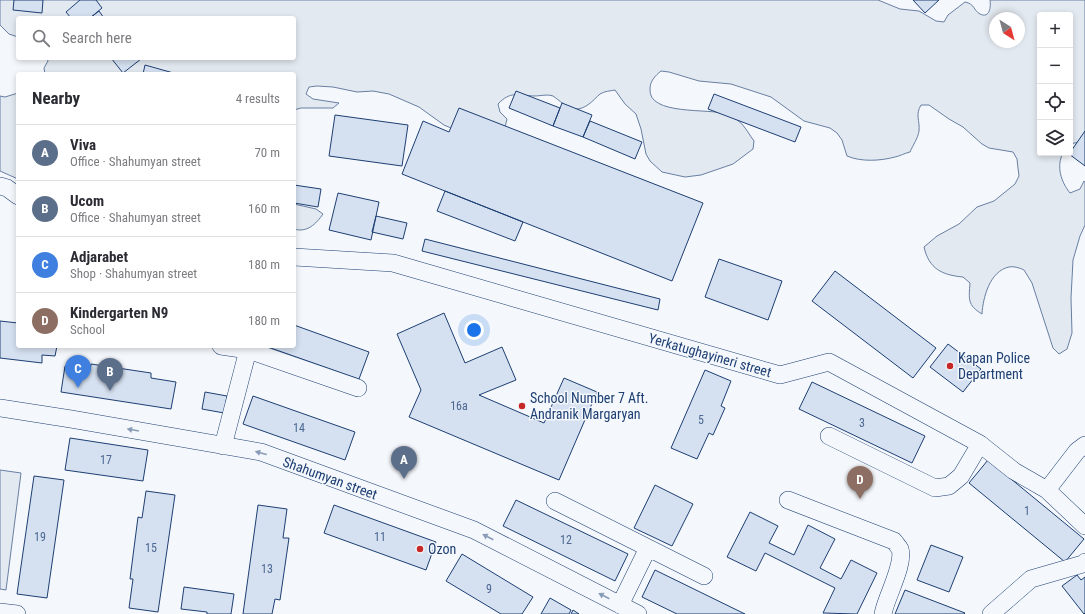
<!DOCTYPE html>
<html lang="en">
<head>
<meta charset="utf-8">
<style>
  body { margin:0; font-family:"Roboto Condensed",sans-serif; background:#f2f2f3; color:#2b2b33 }
  .controls { position:absolute; right:12px; top:12px; display:grid; overflow:hidden; border-radius:4px; box-shadow:0 2px 6px #0003 }
  .controls button { width:36px; height:36px; display:grid; place-items:center; padding:0; border:0; border-bottom:1px solid #e1e1e2; background:#fff; color:#2b2b33; font:20px sans-serif }
  .compass { position:absolute; left:989px; top:12px; width:36px; height:36px; border-radius:50%; background:#fff; box-shadow:0 2px 6px #0003; rotate:144deg }
  .you { position:absolute; left:474px; top:330px; width:14px; height:14px; margin:-10px; border:3px solid #fff; border-radius:50%; background:#1a73e8; box-shadow:0 0 0 6px #1a73e833 }
  .badge { display:grid; place-items:center; width:26px; height:26px; border-radius:50%; background:#ea580c; color:#fff; font-size:13px; font-weight:700 }
  .pin { position:absolute; translate:-50% -33px; filter:drop-shadow(0 1px 2px #0008) }
  .pin::after { content:''; position:absolute; top:21px; width:14px; height:12px; background:inherit; clip-path:polygon(0 0,100% 0,50% 100%) }
  .list { margin:0; padding:0; list-style:none }
  h2 { display:flex; justify-content:space-between; align-items:center; height:52px; margin:0; padding:0 16px; font-size:17px }
  h2 small { font-size:13px; font-weight:400; color:#7c7c81 }
  .list li { display:grid; grid-template-columns:26px 1fr auto; gap:12px; align-items:center; box-sizing:border-box; height:56px; padding:0 16px; border-top:1px solid #e1e1e2 }
  .list b { display:block; font-size:15px; white-space:nowrap }
  .list p { margin:0; font-size:13px; white-space:nowrap; color:#7c7c81 }
  .list em { font-size:13px; font-style:normal; color:#7c7c81 }
  .icon { flex:none; width:22px; height:22px; fill:none; stroke:currentColor; stroke-width:2; stroke-linecap:round; stroke-linejoin:round }
  .map { position:relative; flex:none; width:1085px; height:614px; overflow:hidden }
  .search { position:absolute; background:#fff; box-shadow:0 2px 6px #0003; left:16px; top:16px; width:280px; height:44px; display:flex; align-items:center; gap:10px; box-sizing:border-box; padding:0 14px; border-radius:4px; color:#7c7c81; font-size:15px }
  .panel { position:absolute; background:#fff; box-shadow:0 2px 6px #0003; left:16px; top:72px; width:280px; height:276px; border-radius:4px }
  .map>svg:first-child { display:block }
  .green { fill:#e3e9f0; stroke:#687fa3; fill-rule:evenodd }
  .building { fill:#d5e0f0; stroke:#1d3f73 }
  .lines { fill:none; stroke-linecap:round; stroke-linejoin:round }
  .minor-casing { stroke:#1d3f73; stroke-width:18 }
  .minor { stroke:#f4f7fb; stroke-width:17 }
  .oneway { fill:#889bb7 }
  .poi-dot { fill:#c62828; stroke:#f4f7fb; stroke-width:1.5 }
  .labels { text-anchor:middle; stroke-width:3; stroke-linejoin:round; paint-order:stroke }
  .number-label { font-size:12px; fill:#4b6792 }
  .street-label { font-size:14px; fill:#1d3f73; stroke:#f4f7fb }
  .poi-label { font-size:14px; fill:#1d3f73; stroke:#f4f7fb; text-anchor:start }
</style>
</head>
<body>
<div class="map">
<svg width="1085" height="614" viewBox="0 0 1085 614">
  <rect width="100%" height="100%" fill="#f4f7fb"/>
  <path class="green" d="M 0,0 L 878,0 L 900,9 L 919,11 L 936,21 L 944,22 L 948,15 L 965,2 C 975,4 973,10 980,14 C 990,19 991,6 990,0 L 1085,0 L 1085,141 L 1074,143 L 1070,146 L 1070,15 L 1040,15 L 1040,153 L 1063,153 C 1056,166 1061,182 1070,193 L 1080,189 L 1084,181 L 1085,182 L 1085,225 L 1080,236 L 1073,260 L 1071,298 L 1072,333 L 1067,349 L 1059,354 L 1053,348 L 1032,283 L 1024,270 C 1020,268 1014,266 1009,267 C 990,271 983,297 982,314 C 967,305 969,299 970,283 L 963,277 C 942,275 929,269 924,247 L 937,236 L 959,224 L 977,207 L 994,201 L 1015,184 L 1019,176 L 1018,168 L 1017,159 L 1013,152 L 989,148 L 982,144 L 963,127 L 949,119 L 929,105 L 921,105 C 915,115 920,120 919,131 C 918,138 913,145 910,152 C 905,153 900,156 895,157 C 880,161 861,162 847,156 L 842,140 L 837,133 L 830,128 L 804,121 L 771,97 L 731,84 L 699,81 L 669,72 L 661,71 C 655,76 650,81 650,89 C 648,116 710,108 726,114 C 743,121 744,127 754,141 L 753,149 L 733,164 L 701,175 L 685,177 L 662,172 L 650,161 L 646,154 L 641,129 L 636,114 L 625,104 L 615,90 C 610,91 605,91 600,94 C 593,100 586,110 574,109 C 567,108 559,100 553,96 C 548,94 540,96 534,96 C 518,95 510,91 498,104 L 500,112 L 507,119 L 505,127 L 451,128 L 444,125 L 419,107 L 389,94 L 373,91 L 357,92 L 333,87 L 317,86 L 309,87 L 306,94 L 313,99 L 339,103 L 333,108 L 301,108 L 294,110 L 294,74 L 45,74 L 44,68 L 48,61 L 47,58 L 294,58 L 294,18 L 18,18 L 18,37 L 9,34 L 0,25 ZM 995,18 L 1019,18 L 1019,42 L 995,42 Z
    M 18,93 L 18,179 L 0,171 L 0,96 L 5,97 Z
    M 294,204 L 316,209 L 323,214 C 316,224 307,233 294,229 Z
    M 0,470 L 21,473 L 6,590 L 0,589 Z"/>
  <path class="building" d="M 14,0 L 43,0 L 42,13 L 13,10 Z
    M 80,0 L 96,0 L 102,8 L 90,18 L 71,18 L 66,12 Z
    M 913,0 L 939,0 L 925,13 Z
    M 99,11 L 104,18 L 90,18 Z
    M 111,58 L 140,58 L 141,59 L 123,73 Z
    M 145,65 L 177,74 L 143,74 Z
    M 516,91 L 560,108 L 553,126 L 509,108 Z
    M 714,94 L 801,127 L 795,142 L 708,109 Z
    M 562,103 L 592,115 L 583,137 L 553,126 Z
    M 459,108 L 703,203 L 672,281 L 402,174 L 423,121 L 449,132 Z
    M 335,115 L 408,125 L 402,166 L 329,156 Z
    M 590,121 L 642,142 L 635,159 L 583,137 Z
    M 1085,131 L 1085,166 L 1069,154 Z
    M 294,185 L 321,189 L 318,207 L 294,203 Z
    M 445,191 L 523,222 L 515,241 L 437,211 Z
    M 338,193 L 379,202 L 371,240 L 329,230 Z
    M 376,216 L 407,223 L 403,239 L 372,232 Z
    M 425,239 L 660,299 L 658,310 L 422,251 Z
    M 719,259 L 782,281 L 768,320 L 705,297 Z
    M 835,271 L 936,348 L 913,378 L 812,301 Z
    M 444,313 L 465,363 L 502,347 L 516,380 L 479,395 L 544,423 L 564,378 L 597,392 L 559,480 L 409,417 L 421,390 L 397,334 Z
    M 0,321 L 18,323 L 18,346 L 57,346 L 55,356 L 42,355 L 42,363 L 0,358 Z
    M 294,325 L 369,352 L 359,379 L 265,346 L 294,346 Z
    M 948,344 L 981,369 L 963,392 L 930,367 Z
    M 91,364 L 151,373 L 151,378 L 176,382 L 171,409 L 61,392 L 65,366 L 90,370 Z
    M 705,370 L 731,381 L 721,406 L 725,408 L 713,435 L 709,433 L 697,459 L 671,448 Z
    M 812,382 L 925,436 L 912,463 L 799,409 Z
    M 205,392 L 227,396 L 224,413 L 202,409 Z
    M 253,396 L 355,432 L 345,460 L 243,424 Z
    M 70,438 L 148,450 L 143,481 L 65,470 Z
    M 988,460 L 1084,539 L 1065,562 L 969,483 Z
    M 34,476 L 64,480 L 47,598 L 17,594 Z
    M 655,485 L 693,504 L 672,546 L 634,528 Z
    M 146,491 L 175,495 L 158,612 L 129,608 L 133,579 L 130,579 L 138,517 L 142,518 Z
    M 516,500 L 628,554 L 615,581 L 503,526 Z
    M 258,505 L 287,509 L 283,538 L 289,538 L 280,600 L 275,599 L 272,614 L 243,614 Z
    M 334,505 L 436,542 L 426,570 L 324,533 Z
    M 750,512 L 778,526 L 769,543 L 794,555 L 808,525 L 835,539 L 820,568 L 841,579 L 851,560 L 877,573 L 857,614 L 823,613 L 835,588 L 765,553 L 756,571 L 727,557 Z
    M 931,545 L 963,557 L 949,592 L 917,580 Z
    M 462,554 L 533,597 L 522,614 L 501,614 L 446,581 Z
    M 655,570 L 745,614 L 677,614 L 642,597 Z
    M 1077,575 L 1081,580 L 1085,577 L 1085,613 L 1084,614 L 1062,586 Z
    M 184,587 L 234,594 L 231,614 L 207,614 L 207,612 L 181,609 Z
    M 905,590 L 965,613 L 964,614 L 895,614 Z
    M 550,598 L 571,610 L 569,614 L 541,614 Z
    M 573,610 L 579,614 L 571,614 Z"/>
  <g class="lines">
    <defs>
      <path id="minor" d="M 0,186 L 7,188 L 18,196
        M 294,257 L 393,263 L 780,375 L 829,362 L 980,444 L 1014,471 L 1047,490 L 1085,526
        M 221,346 L 248,350 L 358,388
        M 0,408 L 71,419 L 261,452 L 474,530 L 638,614
        M 829,436 L 935,488 L 949,486 L 961,476 L 980,444
        M 223,446 L 248,350
        M 1047,490 L 1077,451 L 1085,445
        M 788,500 L 894,541 C 896,544 899,547 900,549 C 905,564 886,597 883,614
        M 555,501 L 704,576
        M 620,605 L 648,548
        M 0,612 L 17,614
        M 991,614 L 1031,579 L 1083,564 L 1085,562"/>
    </defs>
    <use href="#minor" class="minor-casing"/>
    <use href="#minor" class="minor"/>
  </g>
  <defs><path id="oneway-solid" d="M-6-.8H1V-3.2L6.5 0L1 3.2V.8H-6Z"/></defs>
  <g class="oneway">
    <use href="#oneway-solid" transform="translate(133 430) rotate(-170)"/>
    <use href="#oneway-solid" transform="translate(261 453) rotate(-165)"/>
    <use href="#oneway-solid" transform="translate(488 537) rotate(-153)"/>
    <use href="#oneway-solid" transform="translate(604 596) rotate(-153)"/>
  </g>
  <g class="poi-dot">
    <circle cx="950" cy="366" r="4"/>
    <circle cx="522" cy="406" r="4"/>
    <circle cx="420" cy="549" r="4"/>
  </g>
  <g class="labels">
    <g class="number-label">
      <text x="459" y="410">16a</text>
      <text x="701" y="424">5</text>
      <text x="862" y="427">3</text>
      <text x="299" y="432">14</text>
      <text x="106" y="464">17</text>
      <text x="1027" y="515">1</text>
      <text x="40" y="541">19</text>
      <text x="380" y="541">11</text>
      <text x="566" y="544">12</text>
      <text x="151" y="552">15</text>
      <text x="267" y="573">13</text>
      <text x="489" y="593">9</text>
    </g>
    <g class="street-label">
      <text transform="translate(710 355) rotate(16)" y="5">Yerkatughayineri street</text>
      <text transform="translate(330 478) rotate(20)" y="5">Shahumyan street</text>
    </g>
    <g class="poi-label">
      <text x="958" y="363">Kapan Police<tspan x="958" dy="16">Department</tspan></text>
      <text x="530" y="403">School Number 7 Aft.<tspan x="530" dy="16">Andranik Margaryan</tspan></text>
      <text x="428" y="554">Ozon</text>
    </g>
  </g>
</svg>
<div class="controls">
<button>+</button>
<button>−</button>
<button><svg class="icon" aria-label="locate" viewBox="0 0 24 24"><circle cx="12" cy="12" r="6"/><path d="M12 2v4M12 18v4M2 12h4M18 12h4"/></svg></button>
<button><svg class="icon" aria-label="layers" viewBox="0 0 24 24"><path d="M12 4l9 5-9 5-9-5zM3 14l9 5 9-5"/></svg></button>
</div>
<svg class="compass" viewBox="-18 -18 36 36"><path d="M0-13l5 13h-10z" fill="#e53935"/><path d="M0 13l5-13h-10z" fill="#7c7c81"/></svg>
<div class="you"></div>
<div class="pin badge" style="left:404px;top:479px;background:#5c6f8a">A</div>
<div class="pin badge" style="left:110px;top:391px;background:#5c6f8a">B</div>
<div class="pin badge" style="left:78px;top:388px;background:#3f7fe0">C</div>
<div class="pin badge" style="left:860px;top:499px;background:#8d6e63">D</div>
<div class="search"><svg class="icon" aria-label="search" viewBox="0 0 24 24"><circle cx="10" cy="10" r="6"/><path d="M15 15l6 6"/></svg>Search here</div>
<section class="panel">
<h2>Nearby<small>4 results</small></h2>
<ul class="list">
<li><span class="badge" style="background:#5c6f8a">A</span><div><b>Viva</b><p>Office · Shahumyan street</p></div><em>70 m</em></li>
<li><span class="badge" style="background:#5c6f8a">B</span><div><b>Ucom</b><p>Office · Shahumyan street</p></div><em>160 m</em></li>
<li><span class="badge" style="background:#3f7fe0">C</span><div><b>Adjarabet</b><p>Shop · Shahumyan street</p></div><em>180 m</em></li>
<li><span class="badge" style="background:#8d6e63">D</span><div><b>Kindergarten N9</b><p>School</p></div><em>180 m</em></li>
</ul>
</section>
</div>
</body>
</html>
